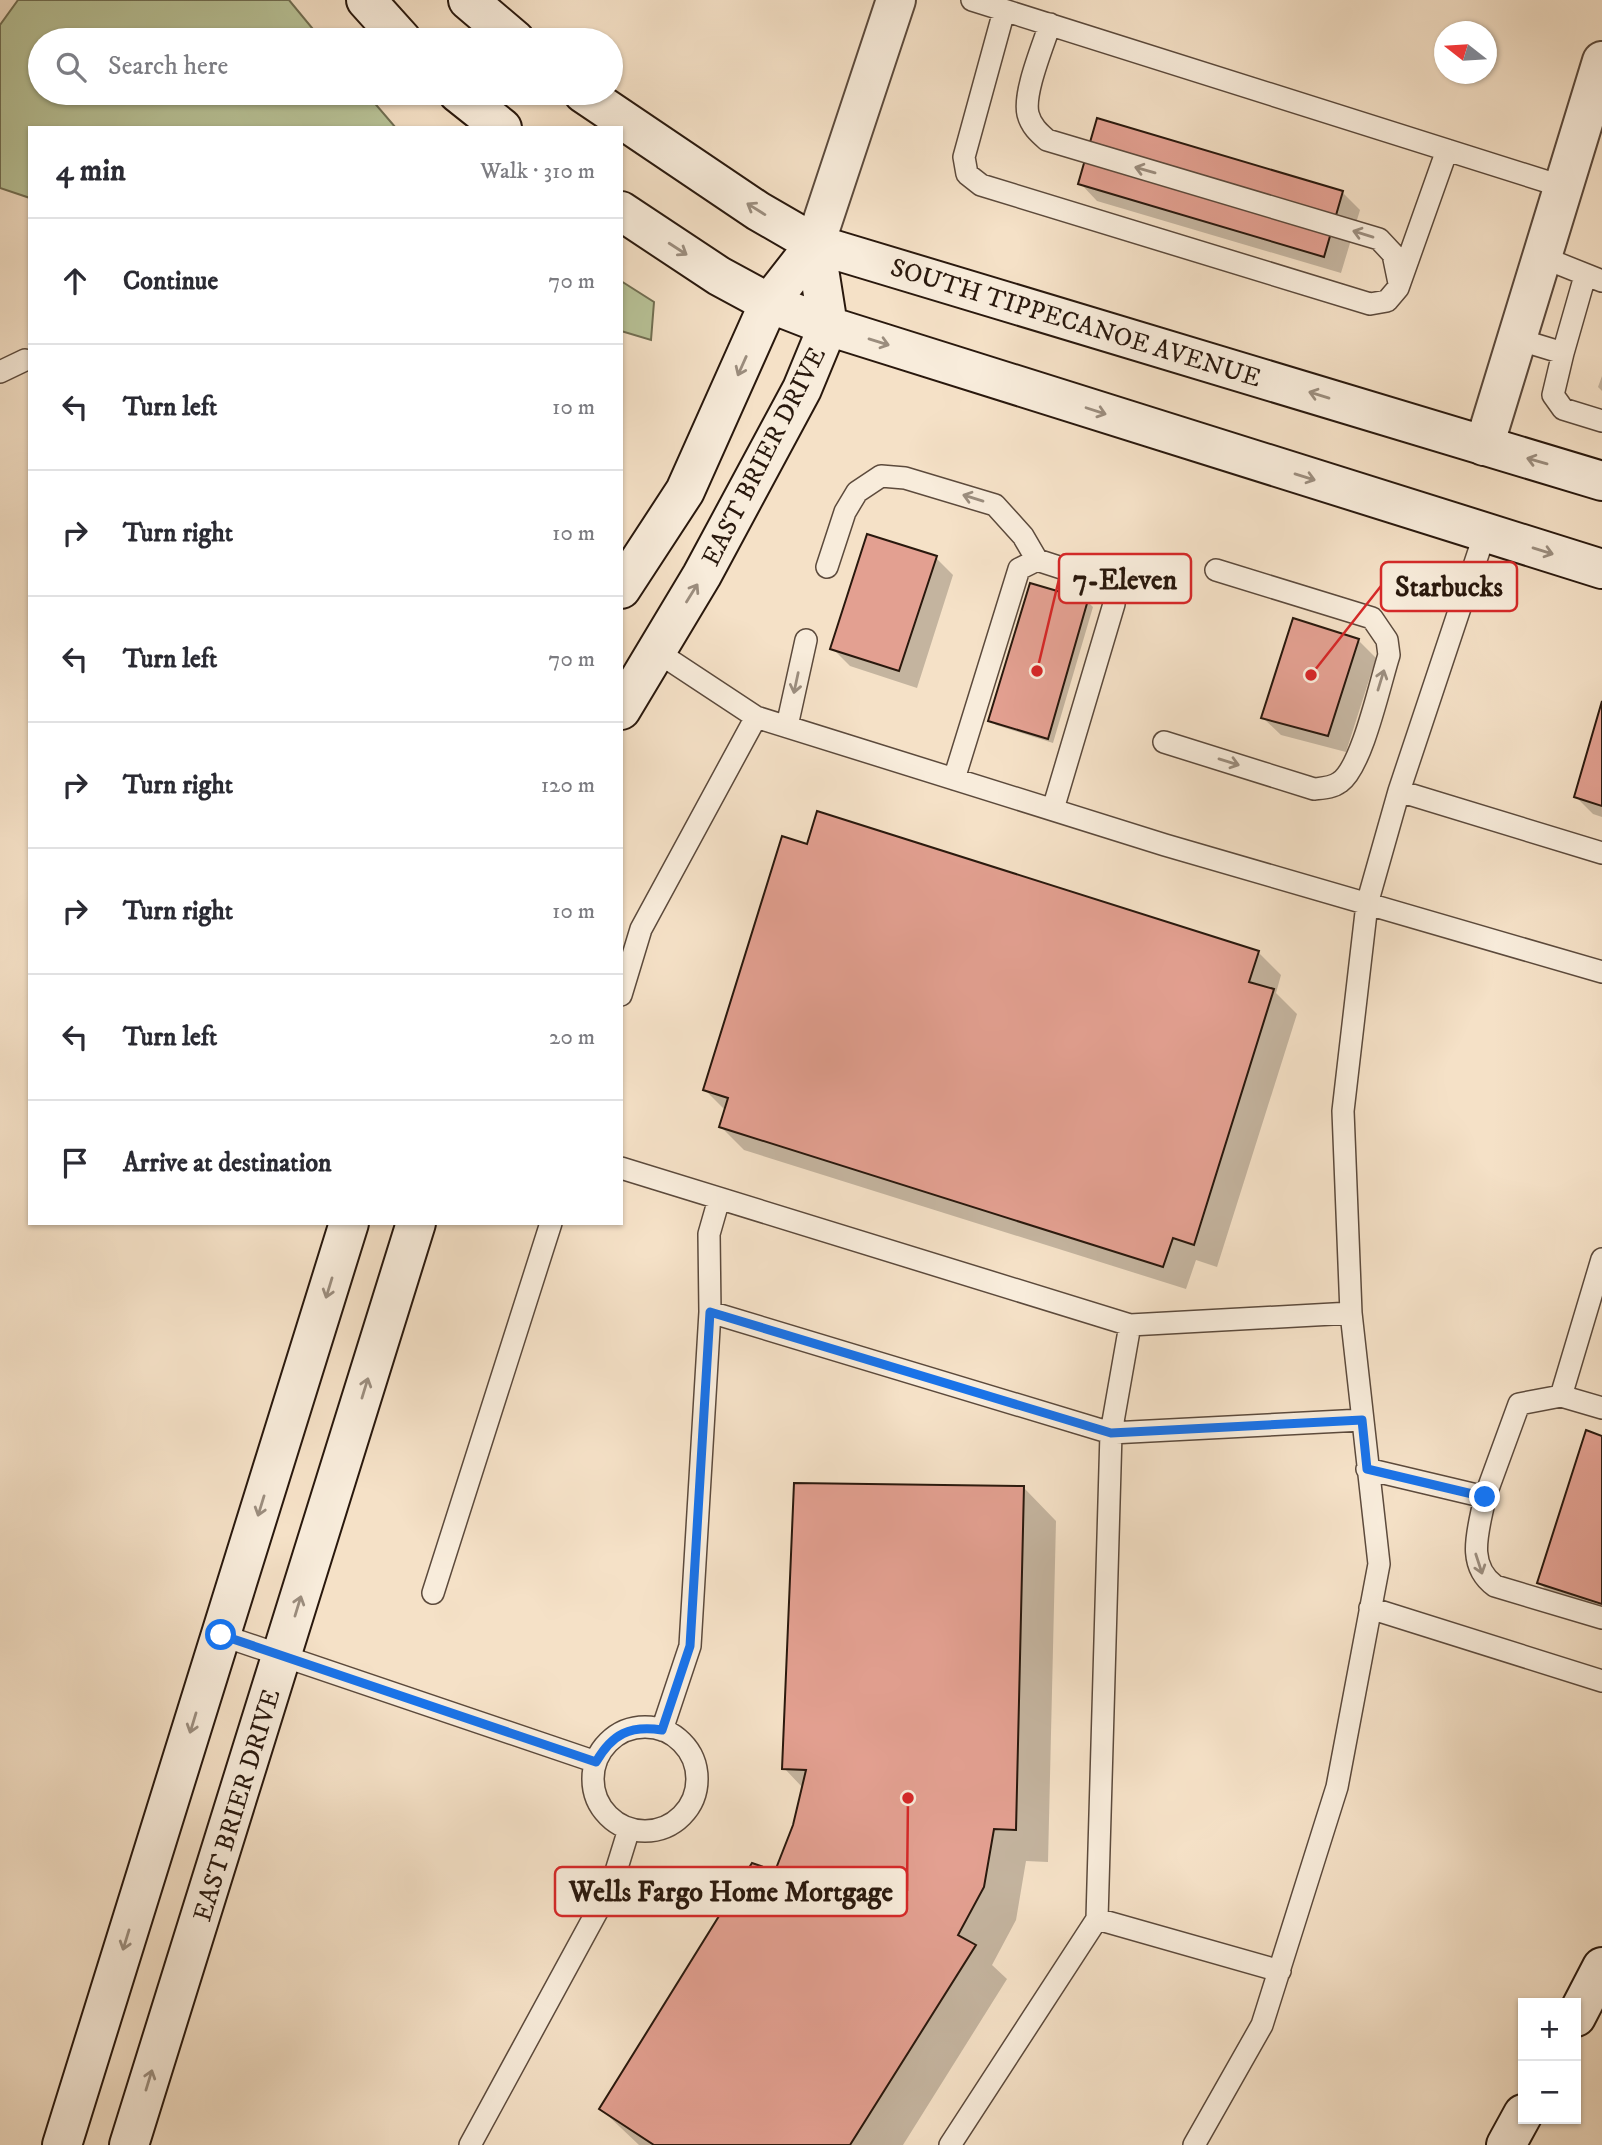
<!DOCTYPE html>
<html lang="en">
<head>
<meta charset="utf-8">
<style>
  body { margin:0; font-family:"IM FELL DW Pica",serif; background:#f7f7f7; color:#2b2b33 }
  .controls { position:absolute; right:21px; bottom:21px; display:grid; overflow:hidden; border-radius:0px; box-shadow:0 2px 5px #0004 }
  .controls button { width:63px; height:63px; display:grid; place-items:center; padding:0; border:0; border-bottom:2px solid #e1e1e2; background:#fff; color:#2b2b33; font:35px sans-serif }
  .compass { position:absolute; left:1434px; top:21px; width:63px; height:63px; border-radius:50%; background:#fff; box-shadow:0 2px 5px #0004; rotate:287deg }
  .stop { position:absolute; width:21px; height:21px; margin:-16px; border:5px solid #1a73e8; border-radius:50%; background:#fff }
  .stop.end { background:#1a73e8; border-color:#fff; box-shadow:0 2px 7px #0008 }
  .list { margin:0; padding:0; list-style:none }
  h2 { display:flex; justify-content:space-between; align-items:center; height:91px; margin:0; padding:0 28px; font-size:30px }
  h2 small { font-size:23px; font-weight:400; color:#7c7c81 }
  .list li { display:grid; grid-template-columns:46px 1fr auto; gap:21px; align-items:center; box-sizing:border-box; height:126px; padding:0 28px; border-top:2px solid #e1e1e2 }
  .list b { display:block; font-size:26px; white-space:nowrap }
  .list em { font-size:23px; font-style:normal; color:#7c7c81 }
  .icon { flex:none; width:38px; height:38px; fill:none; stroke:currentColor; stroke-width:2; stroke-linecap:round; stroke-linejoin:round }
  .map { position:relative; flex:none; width:1602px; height:2145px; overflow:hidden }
  .search { position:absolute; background:#fff; box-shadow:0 2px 5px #0004; left:28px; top:28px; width:595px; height:77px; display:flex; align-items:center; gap:18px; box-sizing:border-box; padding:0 24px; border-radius:38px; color:#7c7c81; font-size:26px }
  .panel { position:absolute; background:#fff; box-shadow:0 2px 5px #0004; left:28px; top:126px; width:595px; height:1099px; border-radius:0px }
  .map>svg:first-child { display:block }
  .green { fill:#b8c398; stroke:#706e52; stroke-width:2 }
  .shadow { fill:#0003 }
  .building { fill:#e3a091; stroke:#29180d; stroke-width:2 }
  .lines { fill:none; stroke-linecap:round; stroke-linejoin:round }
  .lane-casing { stroke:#5c4a3c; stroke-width:24 }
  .street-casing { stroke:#5c4a3c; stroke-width:42 }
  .secondary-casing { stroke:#29180d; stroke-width:42 }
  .lane { stroke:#f8ecdb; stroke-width:21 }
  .street { stroke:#f8ecdb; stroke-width:38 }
  .secondary { stroke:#f8ecdb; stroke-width:38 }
  .oneway { stroke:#9b8d7e }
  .route { stroke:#1a73e8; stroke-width:9 }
  .labels { text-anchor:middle; stroke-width:7; stroke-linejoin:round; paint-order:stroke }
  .street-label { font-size:26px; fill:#29180d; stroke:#f8ecdb }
  .leader { fill:none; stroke:#d62828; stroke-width:2.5 }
  .callout-dot { fill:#d62828; stroke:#f8ecdb; stroke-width:2.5 }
  .callout { fill:#f8ecdb; stroke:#d62828; stroke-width:2.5 }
  .callout-label { font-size:28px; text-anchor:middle; font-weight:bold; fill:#29180d }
</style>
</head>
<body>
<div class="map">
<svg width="1602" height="2145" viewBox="0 0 1602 2145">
  <rect width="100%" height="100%" fill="#f5e1c7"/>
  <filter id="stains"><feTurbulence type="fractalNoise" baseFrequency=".00286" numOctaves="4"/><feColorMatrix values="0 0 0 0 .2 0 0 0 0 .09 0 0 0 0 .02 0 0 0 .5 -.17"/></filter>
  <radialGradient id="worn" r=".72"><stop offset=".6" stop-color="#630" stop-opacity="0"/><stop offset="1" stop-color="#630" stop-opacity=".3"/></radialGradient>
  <path class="green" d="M 18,0 L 289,0 L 322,40 L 40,40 L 40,93 L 366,93 L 396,128 L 30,128 L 30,198 L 0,188 L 0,25 Z
    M 621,281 L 654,302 L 651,340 L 621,331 Z"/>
  <path class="shadow" d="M 1080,183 L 1342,192 L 1360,210 L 1341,273 L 1097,201 Z
    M 1602,376 L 1602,391 L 1598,387 Z
    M 936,558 L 953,575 L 917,688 L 850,666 L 832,648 Z
    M 1031,585 L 1088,602 L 1093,607 L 1053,743 L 996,725 L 990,720 Z
    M 1358,640 L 1376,658 L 1346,752 L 1281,735 L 1263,718 Z
    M 1602,708 L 1602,817 L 1593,814 L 1576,797 Z
    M 1258,952 L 1281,975 L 1276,993 L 1297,1014 L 1217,1267 L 1196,1260 L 1186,1289 L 744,1150 L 721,1127 L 726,1111 L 705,1090 Z
    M 1602,1437 L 1602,1615 L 1557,1600 L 1539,1583 Z
    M 1024,1488 L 1056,1521 L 1048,1862 L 1026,1861 L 1016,1920 L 992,1965 L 1007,1979 L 903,2145 L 639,2145 L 601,2109 L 775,1874 L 795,1826 L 803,1788 L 784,1768 Z"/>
  <path class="building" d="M 1097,118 L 1343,191 L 1324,257 L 1078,184 Z
    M 867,534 L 937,556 L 899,671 L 830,649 Z
    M 1030,583 L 1088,600 L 1048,739 L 988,721 Z
    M 1293,618 L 1359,639 L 1328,736 L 1261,718 Z
    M 1602,701 L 1602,806 L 1574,797 Z
    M 817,811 L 1259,951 L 1249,982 L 1274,989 L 1194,1245 L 1173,1238 L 1163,1267 L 719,1127 L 728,1098 L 703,1090 L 782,836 L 807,844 Z
    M 1586,1430 L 1602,1436 L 1602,1604 L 1537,1583 Z
    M 794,1483 L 1024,1486 L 1016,1830 L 994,1829 L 984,1887 L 958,1935 L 976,1945 L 850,2145 L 654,2145 L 599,2109 L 752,1863 L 775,1871 L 793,1825 L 806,1770 L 782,1769 Z"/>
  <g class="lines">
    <defs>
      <path id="lane" d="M 972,0 L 1564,187
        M 1004,11 L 964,157 L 967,174 L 981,185 L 1370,304 L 1387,301 L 1398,288 L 1447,150
        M 1050,24 C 1043,46 1023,93 1028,114 C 1031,126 1039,133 1047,140 L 1379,239 L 1393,254 L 1399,283
        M 1542,257 L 1602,281
        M 1517,339 L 1563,353 L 1553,395 L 1563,409 L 1602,421
        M 1563,353 L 1585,276
        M 0,372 L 25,360
        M 827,567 L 845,512 L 857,492 L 881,476 L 905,478 L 995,505 L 1023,536 L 1037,560
        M 656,651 L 756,717 L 1165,845 L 1602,972
        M 787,726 L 806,640
        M 1164,742 L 1314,789 C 1323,788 1332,788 1340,782 C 1362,767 1380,683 1389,655 L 1387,640 L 1372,618 L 1216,570
        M 954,779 L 1019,569 L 1037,560 L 1108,583 L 1114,604 L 1053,809
        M 1399,791 L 1602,853
        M 621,995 L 641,929 L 756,717
        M 621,1168 L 1130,1325 L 1351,1313
        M 710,1312 L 1111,1433 L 1362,1420
        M 1561,1396 L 1602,1408
        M 1367,1469 L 1485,1497 L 1519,1404 L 1561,1396 L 1602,1259
        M 1485,1497 C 1479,1529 1465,1564 1495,1586 L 1602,1618
        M 433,1593 L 551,1223
        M 1370,1608 L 1602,1681
        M 221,1635 L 596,1762
        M593 1779a52 52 0 1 1 104 0a52 52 0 1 1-104 0Z
        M 662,1730 L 690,1646 L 710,1312 L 709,1234 L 719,1199
        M 1097,1919 L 1280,1971
        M 470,2145 L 612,1884 L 629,1829
        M 950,2145 L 1097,1919 L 1111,1433 L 1130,1325
        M 1194,2145 L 1262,2025 L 1337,1787 L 1379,1564 L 1351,1313 L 1343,1111 L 1367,904 L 1399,791 L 1485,533"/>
      <path id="street" d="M 815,244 L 896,0
        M 1484,446 L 1602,61"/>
      <path id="secondary" d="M 366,0 L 402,40
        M 468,0 L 515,40
        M 458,93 L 502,128
        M 583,93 L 758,211 L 815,244 L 1602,481
        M 621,211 L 719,276 L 769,303 L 828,326 L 1602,569
        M 621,589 L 685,491 L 769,303 L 815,244
        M 621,710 L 702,575 L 802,389 L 828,326 L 815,244
        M 1576,2017 L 1602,1967
        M 62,2145 L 349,1223
        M 129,2145 L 416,1223
        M 1506,2145 L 1523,2114"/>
    </defs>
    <use href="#lane" class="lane-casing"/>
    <use href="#street" class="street-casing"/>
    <use href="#secondary" class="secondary-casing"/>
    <use href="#lane" class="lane"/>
    <use href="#street" class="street"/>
    <use href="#secondary" class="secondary"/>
  </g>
  <defs><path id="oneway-shaft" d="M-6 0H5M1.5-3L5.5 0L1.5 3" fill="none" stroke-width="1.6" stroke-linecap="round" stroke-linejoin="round" transform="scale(1.75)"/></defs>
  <g class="oneway">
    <use href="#oneway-shaft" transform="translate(1145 170) rotate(-164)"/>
    <use href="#oneway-shaft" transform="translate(756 209) rotate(-148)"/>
    <use href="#oneway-shaft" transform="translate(1363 234) rotate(-163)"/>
    <use href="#oneway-shaft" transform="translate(678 249) rotate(33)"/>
    <use href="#oneway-shaft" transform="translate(879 342) rotate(17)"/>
    <use href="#oneway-shaft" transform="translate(742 366) rotate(114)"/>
    <use href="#oneway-shaft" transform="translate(1319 395) rotate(-163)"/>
    <use href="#oneway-shaft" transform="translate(1096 411) rotate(18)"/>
    <use href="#oneway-shaft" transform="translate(1537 461) rotate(-164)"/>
    <use href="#oneway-shaft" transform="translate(1305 477) rotate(17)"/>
    <use href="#oneway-shaft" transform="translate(973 498) rotate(-163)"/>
    <use href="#oneway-shaft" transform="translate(1543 551) rotate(17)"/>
    <use href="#oneway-shaft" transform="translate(692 593) rotate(-58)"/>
    <use href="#oneway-shaft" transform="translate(1381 680) rotate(-73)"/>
    <use href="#oneway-shaft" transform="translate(796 683) rotate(102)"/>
    <use href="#oneway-shaft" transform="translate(1229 762) rotate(17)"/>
    <use href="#oneway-shaft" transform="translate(329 1288) rotate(107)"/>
    <use href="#oneway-shaft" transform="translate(365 1388) rotate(-73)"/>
    <use href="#oneway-shaft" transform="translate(261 1506) rotate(107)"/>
    <use href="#oneway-shaft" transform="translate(1479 1564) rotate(72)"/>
    <use href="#oneway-shaft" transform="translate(298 1606) rotate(-73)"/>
    <use href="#oneway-shaft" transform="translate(193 1723) rotate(107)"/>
    <use href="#oneway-shaft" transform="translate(126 1940) rotate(107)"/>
    <use href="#oneway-shaft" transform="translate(149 2080) rotate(-73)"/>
  </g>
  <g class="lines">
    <path class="route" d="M 221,1635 L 596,1762 C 612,1734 630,1725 662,1730 L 690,1646 L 710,1312 L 1111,1433 L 1362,1420 L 1367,1469 L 1485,1497"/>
  </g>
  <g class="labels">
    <g class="street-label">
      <text transform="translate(1076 322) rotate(17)" y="9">SOUTH TIPPECANOE AVENUE</text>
      <text transform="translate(763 456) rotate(-63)" y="9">EAST BRIER DRIVE</text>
      <text transform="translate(236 1805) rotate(-73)" y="9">EAST BRIER DRIVE</text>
    </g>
  </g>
  <path class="leader" d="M1037 671L1059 579M1311 675L1381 586M908 1798L907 1891"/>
  <g class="callout-dot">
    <circle cx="1037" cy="671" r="7"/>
    <circle cx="1311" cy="675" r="7"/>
    <circle cx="908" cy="1798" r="7"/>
  </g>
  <g class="callout">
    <rect x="1059" y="554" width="132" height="49" rx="7"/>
    <rect x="1381" y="562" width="136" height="49" rx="7"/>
    <rect x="555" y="1867" width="352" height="49" rx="7"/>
  </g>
  <g class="callout-label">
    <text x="1125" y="589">7-Eleven</text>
    <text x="1449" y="596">Starbucks</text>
    <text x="731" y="1901">Wells Fargo Home Mortgage</text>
  </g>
  <rect width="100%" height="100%" filter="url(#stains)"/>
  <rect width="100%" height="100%" fill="url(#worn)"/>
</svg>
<div class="controls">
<button>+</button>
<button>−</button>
</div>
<svg class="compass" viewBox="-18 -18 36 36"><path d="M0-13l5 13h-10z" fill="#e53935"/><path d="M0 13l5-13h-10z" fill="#7c7c81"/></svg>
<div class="stop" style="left:221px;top:1635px"></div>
<div class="stop end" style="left:1485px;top:1497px"></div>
<div class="search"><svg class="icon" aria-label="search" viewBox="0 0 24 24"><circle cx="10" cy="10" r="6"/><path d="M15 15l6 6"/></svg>Search here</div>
<section class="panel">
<h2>4 min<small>Walk · 310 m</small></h2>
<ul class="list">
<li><svg class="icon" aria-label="ahead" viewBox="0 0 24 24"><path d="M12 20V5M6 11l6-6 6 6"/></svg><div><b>Continue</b></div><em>70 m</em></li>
<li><svg class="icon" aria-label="left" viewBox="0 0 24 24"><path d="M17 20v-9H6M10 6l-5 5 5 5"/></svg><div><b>Turn left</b></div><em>10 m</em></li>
<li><svg class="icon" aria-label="right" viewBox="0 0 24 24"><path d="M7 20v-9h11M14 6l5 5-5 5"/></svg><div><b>Turn right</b></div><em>10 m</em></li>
<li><svg class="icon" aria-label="left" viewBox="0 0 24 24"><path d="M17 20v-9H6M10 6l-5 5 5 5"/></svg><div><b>Turn left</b></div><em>70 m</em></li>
<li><svg class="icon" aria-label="right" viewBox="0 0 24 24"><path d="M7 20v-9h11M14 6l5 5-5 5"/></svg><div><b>Turn right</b></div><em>120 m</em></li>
<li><svg class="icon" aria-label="right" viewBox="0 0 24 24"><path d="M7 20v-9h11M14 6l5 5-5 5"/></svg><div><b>Turn right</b></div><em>10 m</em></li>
<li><svg class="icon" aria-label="left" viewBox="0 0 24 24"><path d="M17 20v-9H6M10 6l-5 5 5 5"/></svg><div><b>Turn left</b></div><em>20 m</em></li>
<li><svg class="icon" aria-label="arrive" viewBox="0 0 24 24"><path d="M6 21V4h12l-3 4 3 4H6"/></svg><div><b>Arrive at destination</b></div></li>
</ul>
</section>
</div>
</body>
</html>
